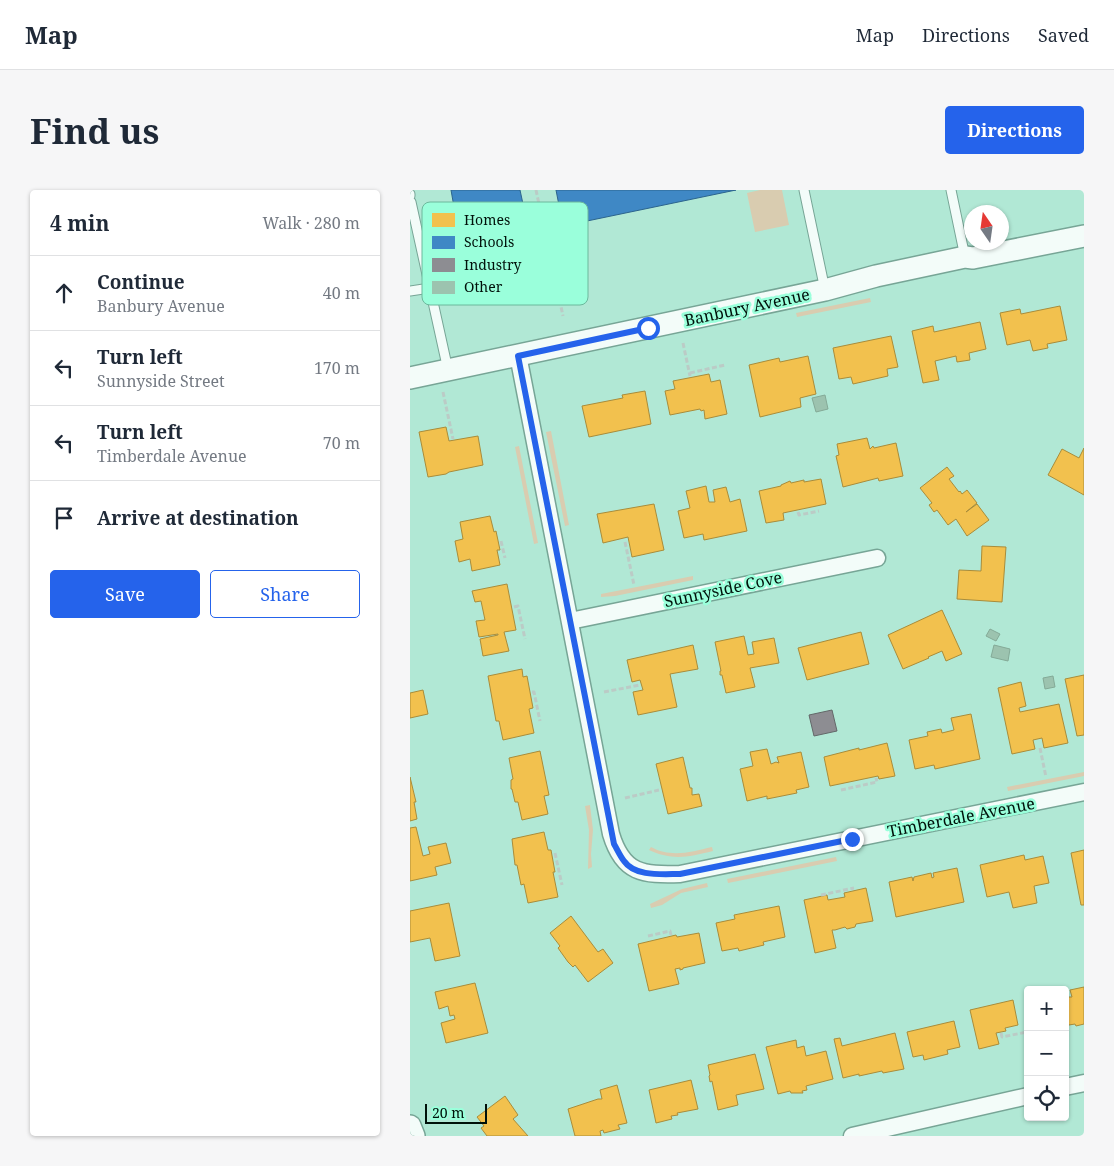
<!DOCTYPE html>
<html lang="en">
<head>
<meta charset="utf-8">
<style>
  body { margin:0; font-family:"Noto Serif",serif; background:#f6f6f7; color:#1f2937 }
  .controls { position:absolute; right:15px; bottom:15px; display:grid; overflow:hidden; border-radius:5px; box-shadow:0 1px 4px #0004 }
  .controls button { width:45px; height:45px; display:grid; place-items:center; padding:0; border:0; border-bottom:1px solid #e0e1e3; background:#fff; color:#1f2937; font:25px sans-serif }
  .compass { position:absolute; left:554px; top:15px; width:45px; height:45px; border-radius:50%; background:#fff; box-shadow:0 1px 4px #0004; rotate:347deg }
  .scale { position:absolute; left:15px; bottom:12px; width:62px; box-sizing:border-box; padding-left:5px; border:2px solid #00110a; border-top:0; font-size:14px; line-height:18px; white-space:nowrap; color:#00110a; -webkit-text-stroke:4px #9affdb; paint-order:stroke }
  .stop { position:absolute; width:15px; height:15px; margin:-11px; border:4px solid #2563eb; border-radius:50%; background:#fff }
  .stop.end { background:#2563eb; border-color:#fff; box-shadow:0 1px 5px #0008 }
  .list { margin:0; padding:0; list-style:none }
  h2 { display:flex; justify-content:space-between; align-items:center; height:65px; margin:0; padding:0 20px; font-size:21px }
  h2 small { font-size:16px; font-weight:400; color:#747a83 }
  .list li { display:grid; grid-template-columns:32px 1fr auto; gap:15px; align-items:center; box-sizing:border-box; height:75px; padding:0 20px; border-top:1px solid #e0e1e3 }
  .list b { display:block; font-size:19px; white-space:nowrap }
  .list p { margin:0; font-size:16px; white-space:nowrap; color:#747a83 }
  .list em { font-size:16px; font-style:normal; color:#747a83 }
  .actions { display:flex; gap:10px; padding:15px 20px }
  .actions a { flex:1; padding:11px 0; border:1px solid #2563eb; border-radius:5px; text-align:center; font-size:18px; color:#2563eb }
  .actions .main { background:#2563eb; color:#fff }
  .icon { flex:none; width:28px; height:28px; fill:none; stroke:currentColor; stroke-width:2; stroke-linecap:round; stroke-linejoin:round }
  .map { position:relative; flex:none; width:674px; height:946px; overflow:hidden; border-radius:5px }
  header { display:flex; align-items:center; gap:30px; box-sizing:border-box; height:70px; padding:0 25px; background:#fff; border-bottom:1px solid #e0e1e3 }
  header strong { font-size:24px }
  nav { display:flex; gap:28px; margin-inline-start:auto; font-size:18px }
  .intro { display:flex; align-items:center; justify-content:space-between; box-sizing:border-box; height:120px; padding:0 30px }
  h1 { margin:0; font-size:35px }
  .button { padding:12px 22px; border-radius:5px; background:#2563eb; color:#fff; font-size:18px; font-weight:700 }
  main { display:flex; gap:30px; padding:0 30px }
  aside { flex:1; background:#fff; border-radius:5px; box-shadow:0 1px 4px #0004 }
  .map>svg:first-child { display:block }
  .green { fill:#d9ccb0 }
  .homes { fill:#f2c14e; stroke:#a98c3a }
  .schools { fill:#3f88c5; stroke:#2c648d }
  .industry { fill:#8d8d92; stroke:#636869 }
  .building { fill:#9cc3af; stroke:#84aa97 }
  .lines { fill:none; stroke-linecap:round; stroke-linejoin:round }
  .service-casing { stroke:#77a596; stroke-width:11 }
  .minor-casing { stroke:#77a596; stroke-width:19 }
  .tertiary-casing { stroke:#77a596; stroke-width:24 }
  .path { stroke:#bbcbc6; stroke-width:3; stroke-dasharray:5 2.5; stroke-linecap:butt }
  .service { stroke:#f3fcf9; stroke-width:9 }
  .minor { stroke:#f3fcf9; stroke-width:16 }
  .tertiary { stroke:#f3fcf9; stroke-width:21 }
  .route { stroke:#2563eb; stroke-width:6 }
  .labels { text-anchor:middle; stroke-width:5; stroke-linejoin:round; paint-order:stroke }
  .street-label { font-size:16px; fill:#00110a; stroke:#9affdb }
  .key { fill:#9affdb; stroke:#6cb89c; stroke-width:1 }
  .key-label { font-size:14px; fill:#00110a }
</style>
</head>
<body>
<header>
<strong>Map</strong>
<nav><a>Map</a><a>Directions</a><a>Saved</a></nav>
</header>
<div class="intro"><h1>Find us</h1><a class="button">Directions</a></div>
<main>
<aside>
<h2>4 min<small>Walk · 280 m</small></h2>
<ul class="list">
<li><svg class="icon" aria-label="ahead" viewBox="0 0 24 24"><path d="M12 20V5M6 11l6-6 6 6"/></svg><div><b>Continue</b><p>Banbury Avenue</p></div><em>40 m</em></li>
<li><svg class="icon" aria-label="left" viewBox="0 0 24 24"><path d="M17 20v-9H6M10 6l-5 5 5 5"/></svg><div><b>Turn left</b><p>Sunnyside Street</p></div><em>170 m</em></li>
<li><svg class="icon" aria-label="left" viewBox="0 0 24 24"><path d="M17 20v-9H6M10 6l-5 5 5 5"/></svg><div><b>Turn left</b><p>Timberdale Avenue</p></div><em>70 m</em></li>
<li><svg class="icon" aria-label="arrive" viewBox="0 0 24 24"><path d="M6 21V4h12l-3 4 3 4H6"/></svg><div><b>Arrive at destination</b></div></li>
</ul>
<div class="actions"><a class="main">Save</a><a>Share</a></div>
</aside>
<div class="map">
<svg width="674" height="946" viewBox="0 0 674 946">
  <rect width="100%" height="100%" fill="#b1e8d5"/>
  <path class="green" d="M 350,0 L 372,0 L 379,35 L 345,42 L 337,3 Z
    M 460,108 L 461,112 L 387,127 L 386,123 Z
    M 141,241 L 159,335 L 155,336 L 136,242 Z
    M 109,256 L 128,353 L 124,354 L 105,257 Z
    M 283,386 L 283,390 L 205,406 L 191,407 L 191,404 Z
    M 674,582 L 674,586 L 598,601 L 597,597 Z
    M 180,615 L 183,640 L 181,664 L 182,677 L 178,679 L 179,640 L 175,616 Z
    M 241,657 C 261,668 281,662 302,657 L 303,661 C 278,667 263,671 239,660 Z
    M 426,667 L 427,671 L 318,693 L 317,689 Z
    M 297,693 L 298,697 L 271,703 L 252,715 L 241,718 L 240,714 L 272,699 Z"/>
  <path class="homes" d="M 650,116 L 657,150 L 637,154 L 638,158 L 623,161 L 620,150 L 597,155 L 590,123 L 610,119 L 611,124 Z
    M 570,132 L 576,159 L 559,163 L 560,170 L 547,172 L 546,166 L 525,171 L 529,190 L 513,193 L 502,141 L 523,136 L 524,142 Z
    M 481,146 L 488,177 L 477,179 L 478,186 L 443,194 L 441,187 L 429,189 L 423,158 Z
    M 398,166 L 406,204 L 390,208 L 391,217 L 350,227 L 339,175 L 369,168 L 370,172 Z
    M 299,184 L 301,192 L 310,190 L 317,224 L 295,229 L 294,220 L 291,221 L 290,219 L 260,225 L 255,201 L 265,199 L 263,191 Z
    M 235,201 L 241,234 L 179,247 L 172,216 L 213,208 L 212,205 Z
    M 36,237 L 39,251 L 68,246 L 73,275 L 39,282 L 36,284 L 18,287 L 9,242 Z
    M 457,248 L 460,259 L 463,256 L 464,258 L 486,253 L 493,286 L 469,291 L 468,288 L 433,297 L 426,266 L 429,265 L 427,254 Z
    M 674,258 L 674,305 L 638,285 L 652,259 L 669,268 Z
    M 537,277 L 544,286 L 539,289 L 549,302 L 550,301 L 552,304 L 557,300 L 567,313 L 556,322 L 567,314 L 579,330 L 557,346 L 546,329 L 538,335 L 527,320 L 524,322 L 519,315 L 522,313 L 510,298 Z
    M 411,289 L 416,314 L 373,323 L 374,330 L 356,333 L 349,301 L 371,296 L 371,295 L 380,291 L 381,293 L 394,290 L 394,292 Z
    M 296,296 L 299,312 L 305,312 L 303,300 L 316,297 L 320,312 L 330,309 L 337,341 L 294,350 L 293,344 L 274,348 L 268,321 L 280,318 L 276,301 Z
    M 244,314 L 254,360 L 222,367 L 218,347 L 193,353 L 187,324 Z
    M 80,326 L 84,342 L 86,341 L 90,360 L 87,360 L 90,375 L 62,381 L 60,369 L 49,372 L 45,351 L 53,349 L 50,332 Z
    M 572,356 L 596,357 L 592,412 L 547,409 L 549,380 L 571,381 Z
    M 97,394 L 106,440 L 94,442 L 99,461 L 73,466 L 70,449 L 88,445 L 88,444 L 69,447 L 66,431 L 75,430 L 71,411 L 65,412 L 62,401 Z
    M 532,420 L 552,464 L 536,471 L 532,461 L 518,467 L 519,468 L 493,479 L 478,445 Z
    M 451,442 L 459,474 L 397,490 L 388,458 Z
    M 334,446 L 338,465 L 344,464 L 342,452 L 364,448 L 369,473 L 340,478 L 345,497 L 316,503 L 312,485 L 310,485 L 310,481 L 311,481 L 305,452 Z
    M 283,455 L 288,479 L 260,484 L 267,517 L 228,525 L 223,502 L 233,500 L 230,490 L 222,492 L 217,470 Z
    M 112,479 L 113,487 L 117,486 L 123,518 L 119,519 L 124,543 L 93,550 L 89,531 L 86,531 L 78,486 Z
    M 674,485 L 674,545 L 667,546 L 655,489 Z
    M 611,492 L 616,516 L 609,518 L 610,522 L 649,514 L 658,553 L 634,558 L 632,548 L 623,550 L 625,559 L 602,564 L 588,498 Z
    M 13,500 L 18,524 L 0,528 L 0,503 Z
    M 561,524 L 570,569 L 525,579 L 524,575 L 505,579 L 499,550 L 518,546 L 517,542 L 531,539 L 532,543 L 544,540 L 541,528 Z
    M 477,553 L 485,586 L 469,589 L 468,586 L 420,596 L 414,567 L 449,558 L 449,560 Z
    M 357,559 L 361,574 L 366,572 L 369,573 L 367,567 L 391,562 L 399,597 L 386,600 L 387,603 L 357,609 L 357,606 L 337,611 L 330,579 L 343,576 L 340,562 Z
    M 130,561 L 139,605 L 134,606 L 138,624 L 112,630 L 108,612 L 105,612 L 102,599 L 101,599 L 101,590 L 103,589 L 99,568 Z
    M 273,567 L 280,598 L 282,598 L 282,605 L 289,604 L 292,616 L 258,624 L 246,574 Z
    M 0,587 L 6,612 L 4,612 L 7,629 L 0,631 Z
    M 6,637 L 13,666 L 20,664 L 18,657 L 36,653 L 41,673 L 25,677 L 27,685 L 0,691 L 0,638 Z
    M 134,642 L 138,660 L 141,660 L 145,682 L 143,682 L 148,707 L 118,713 L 114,694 L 111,695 L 107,675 L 105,675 L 102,649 Z
    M 674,660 L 674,715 L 671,715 L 661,663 Z
    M 614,665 L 615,670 L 633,666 L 639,693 L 624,696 L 627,713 L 603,718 L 599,702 L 577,707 L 570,675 Z
    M 547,678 L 554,712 L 486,727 L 479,692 L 502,687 L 503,691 L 504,687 L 521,683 L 522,688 L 524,687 L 523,683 Z
    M 456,698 L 463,731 L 446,734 L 445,737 L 437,739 L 435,737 L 425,740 L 422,740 L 426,758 L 405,763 L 394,710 L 417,705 L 418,710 L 435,707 L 434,703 Z
    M 39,713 L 50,766 L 25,771 L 20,748 L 0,752 L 0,721 Z
    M 369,716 L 375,747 L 353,752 L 354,755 L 329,761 L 328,758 L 312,761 L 306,733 L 325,729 L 324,725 Z
    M 161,726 L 188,762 L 193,759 L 203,773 L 178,792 L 165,775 L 163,777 L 158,772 L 148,758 L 150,756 L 140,743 Z
    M 289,743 L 295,773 L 273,778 L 273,779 L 270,780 L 270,778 L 265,779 L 269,794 L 239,801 L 228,754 L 266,745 L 267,747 Z
    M 65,793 L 78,843 L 36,853 L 31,833 L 45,829 L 44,825 L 40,826 L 38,816 L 29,819 L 25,802 Z
    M 674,797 L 674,834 L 666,836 L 665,834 L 659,835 L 655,838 L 655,807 L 662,807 L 660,800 Z
    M 603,810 L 608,835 L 595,838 L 596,841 L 586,843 L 589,854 L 569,859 L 560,820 Z
    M 544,831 L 550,857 L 537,860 L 538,864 L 514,870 L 513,865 L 503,867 L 497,842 Z
    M 485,843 L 494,879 L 473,883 L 472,881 L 449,886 L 449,884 L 433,888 L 424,849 L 430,848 L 432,856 Z
    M 386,850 L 387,858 L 394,856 L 396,866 L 416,861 L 423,889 L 396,896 L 397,900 L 392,901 L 393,903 L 381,903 L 380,901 L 368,904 L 356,857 Z
    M 345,864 L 354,899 L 326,905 L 328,915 L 308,920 L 302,891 L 300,892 L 299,886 L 300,885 L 298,875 Z
    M 281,890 L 288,919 L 267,923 L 268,925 L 261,926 L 262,929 L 246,933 L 239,900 Z
    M 207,895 L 217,933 L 208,935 L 210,939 L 194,943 L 193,940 L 190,941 L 191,946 L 165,946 L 158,919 L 188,909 L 192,909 L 190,900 Z
    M 95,906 L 108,925 L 103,929 L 118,946 L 77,946 L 71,938 L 74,936 L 67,927 Z"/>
  <path class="schools" d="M 41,0 L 110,0 L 119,42 L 37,59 L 29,20 L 44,17 Z
    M 146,0 L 326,0 L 153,36 Z"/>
  <path class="industry" d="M 422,520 L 427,541 L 404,546 L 399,525 Z"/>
  <path class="building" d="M 415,205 L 418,219 L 406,222 L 402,208 Z
    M 580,439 L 590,444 L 586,451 L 576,446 Z
    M 584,455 L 600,459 L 598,471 L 581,467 Z
    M 643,486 L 645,497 L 635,499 L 633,488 Z"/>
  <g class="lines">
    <defs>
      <path id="service" d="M 394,0 L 415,100
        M 541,0 L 555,67
        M 0,4 L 0,6
        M 1,12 L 38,180
        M 0,101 L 20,98"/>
      <path id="minor" d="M 108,165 L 201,644 C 213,684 233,685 270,684 L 674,602
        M 160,431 L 467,368
        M 655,897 L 674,893
        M 442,946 L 618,906"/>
      <path id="tertiary" d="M 0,188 L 415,100 L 466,86 L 555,67 L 563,68 L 674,46
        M 0,936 L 4,946"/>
    </defs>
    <use href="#service" class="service-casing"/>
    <use href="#minor" class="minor-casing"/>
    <use href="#tertiary" class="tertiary-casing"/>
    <path class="path" d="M 126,0 L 153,126
      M 273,153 L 280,186
      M 280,183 L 315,175
      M 33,202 L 43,249
      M 388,322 L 389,325 L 409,321
      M 91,351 L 95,368
      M 215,352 L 224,395
      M 104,417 L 108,416 L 115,449
      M 122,502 L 124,502 L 130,531
      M 194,502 L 230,495
      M 630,558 L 636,587
      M 431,600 L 467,592 L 466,588
      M 215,608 L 249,600
      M 145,663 L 152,695
      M 411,705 L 444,698
      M 238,746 L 260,741 L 261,745
      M 591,843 L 592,847 L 617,842"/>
    <use href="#service" class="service"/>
    <use href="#minor" class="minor"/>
    <use href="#tertiary" class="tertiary"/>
  </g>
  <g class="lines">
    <path class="route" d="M 238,138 L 108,166 L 204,654 C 207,659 210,666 214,671 C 225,687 252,684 270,684 L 442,649"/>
  </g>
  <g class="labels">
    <g class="street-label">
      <text transform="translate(337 117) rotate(-12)" y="6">Banbury Avenue</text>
      <text transform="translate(313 399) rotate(-12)" y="6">Sunnyside Cove</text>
      <text transform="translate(551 627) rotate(-11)" y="6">Timberdale Avenue</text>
    </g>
  </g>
  <rect x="12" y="12" width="166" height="103" rx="8" class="key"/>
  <rect x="22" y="23" width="23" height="14" fill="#f2c14e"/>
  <rect x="22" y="46" width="23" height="13" fill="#3f88c5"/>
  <rect x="22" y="68" width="23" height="14" fill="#8d8d92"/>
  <rect x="22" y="91" width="23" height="13" fill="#9cc3af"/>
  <g class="key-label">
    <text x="54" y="35">Homes</text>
    <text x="54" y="57">Schools</text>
    <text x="54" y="80">Industry</text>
    <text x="54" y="102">Other</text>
  </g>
</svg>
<div class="controls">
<button>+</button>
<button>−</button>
<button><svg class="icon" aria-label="locate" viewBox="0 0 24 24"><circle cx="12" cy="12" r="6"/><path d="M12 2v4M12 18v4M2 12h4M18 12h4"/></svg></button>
</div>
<svg class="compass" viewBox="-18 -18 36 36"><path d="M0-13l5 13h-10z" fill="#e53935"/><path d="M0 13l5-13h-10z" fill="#747a83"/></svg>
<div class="scale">20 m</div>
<div class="stop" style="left:238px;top:138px"></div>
<div class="stop end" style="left:442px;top:649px"></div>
</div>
</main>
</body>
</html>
